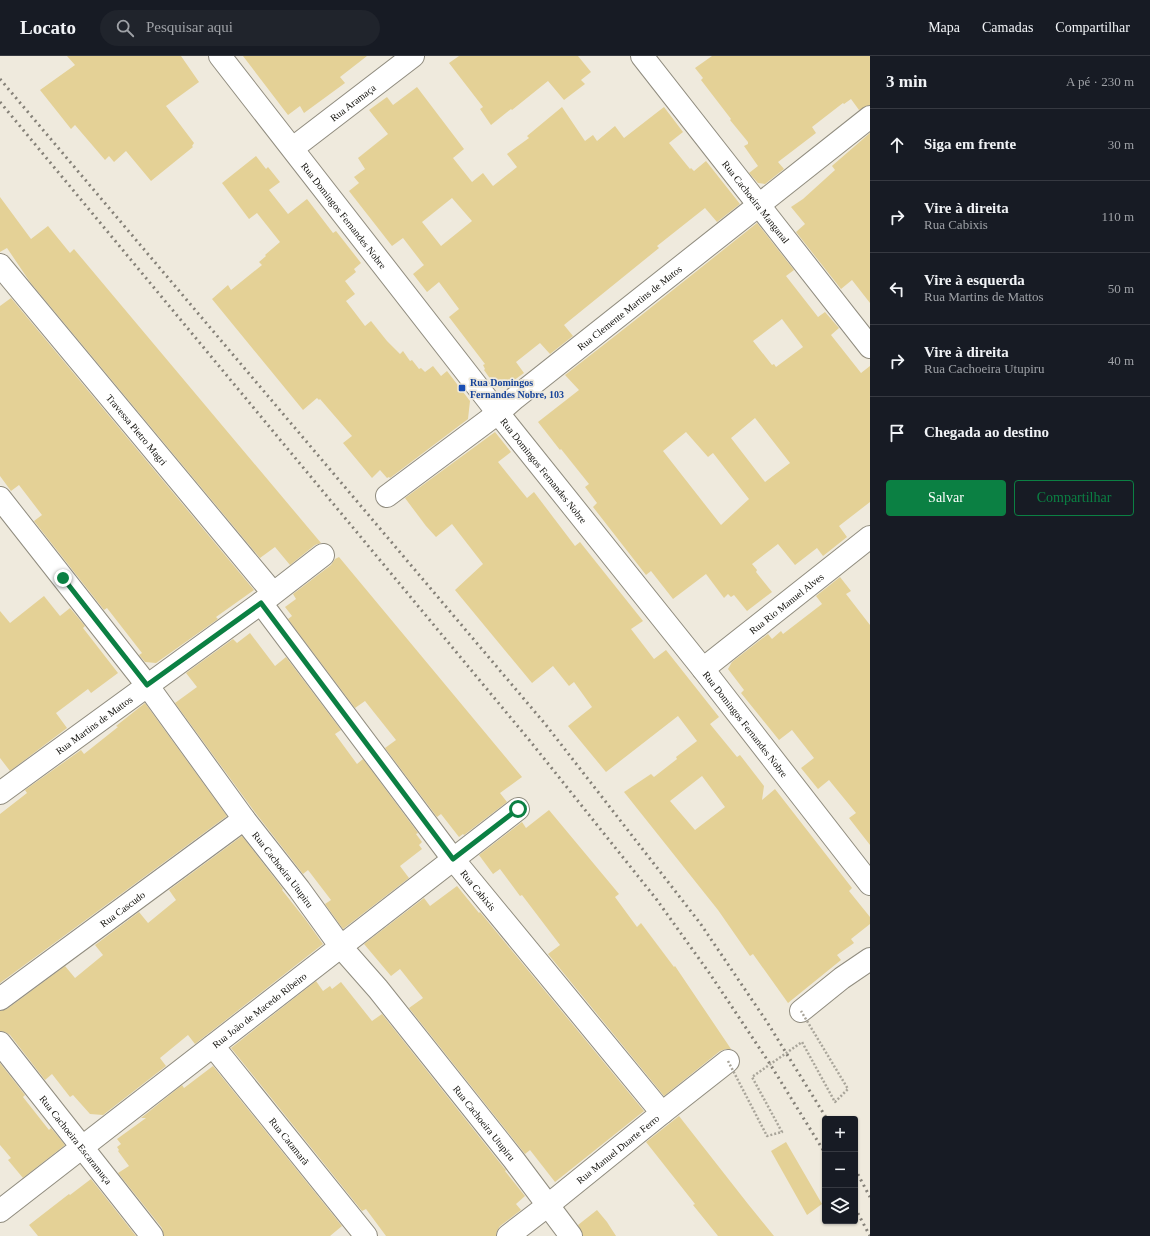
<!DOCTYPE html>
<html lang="pt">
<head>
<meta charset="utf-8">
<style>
  body { margin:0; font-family:Georgia,serif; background:#20242c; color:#f1f3f6 }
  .controls { position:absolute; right:12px; bottom:12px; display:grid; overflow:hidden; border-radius:4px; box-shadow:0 1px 3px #0004 }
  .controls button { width:36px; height:36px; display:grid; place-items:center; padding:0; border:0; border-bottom:1px solid #363941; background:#171b24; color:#f1f3f6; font:20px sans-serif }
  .stop { position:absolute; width:12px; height:12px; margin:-9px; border:3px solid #0b8043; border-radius:50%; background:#fff }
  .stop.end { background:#0b8043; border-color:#fff; box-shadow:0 1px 4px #0008 }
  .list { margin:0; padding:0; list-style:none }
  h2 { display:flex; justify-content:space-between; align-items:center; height:52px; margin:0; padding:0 16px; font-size:17px }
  h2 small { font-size:13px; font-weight:400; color:#9ea1a6 }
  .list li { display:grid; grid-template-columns:26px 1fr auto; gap:12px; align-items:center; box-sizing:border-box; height:72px; padding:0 16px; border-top:1px solid #363941 }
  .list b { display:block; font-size:15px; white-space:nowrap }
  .list p { margin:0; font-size:13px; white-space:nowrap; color:#9ea1a6 }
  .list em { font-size:13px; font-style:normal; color:#9ea1a6 }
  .actions { display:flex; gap:8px; padding:12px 16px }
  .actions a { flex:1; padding:9px 0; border:1px solid #0b8043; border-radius:4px; text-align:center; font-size:14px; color:#0b8043 }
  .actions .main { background:#0b8043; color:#fff }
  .icon { flex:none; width:22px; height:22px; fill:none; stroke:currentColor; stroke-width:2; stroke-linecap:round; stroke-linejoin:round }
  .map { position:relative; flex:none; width:870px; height:1180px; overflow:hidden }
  header { display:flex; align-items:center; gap:24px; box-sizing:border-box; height:56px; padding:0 20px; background:#171b24; border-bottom:1px solid #363941 }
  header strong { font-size:19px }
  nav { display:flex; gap:22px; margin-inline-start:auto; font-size:14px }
  .search { width:280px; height:36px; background:#20242c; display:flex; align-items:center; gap:10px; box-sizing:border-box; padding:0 14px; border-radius:22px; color:#9ea1a6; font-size:15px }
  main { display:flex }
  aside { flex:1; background:#171b24 }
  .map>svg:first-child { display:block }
  .building { fill:#e4d196; fill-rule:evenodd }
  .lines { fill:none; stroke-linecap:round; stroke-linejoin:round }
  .minor-casing { stroke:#908c7f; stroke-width:24 }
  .minor { stroke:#fff; stroke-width:22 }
  .rail { stroke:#858178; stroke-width:3; stroke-dasharray:2 4; stroke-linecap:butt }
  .path-bridge { stroke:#a9a59a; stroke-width:2.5; stroke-dasharray:2 2; stroke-linecap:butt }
  .route { stroke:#0b8043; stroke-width:5 }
  .transit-dot { fill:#1a4fb4; stroke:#efeadd; stroke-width:1.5 }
  .labels { text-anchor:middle; stroke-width:3.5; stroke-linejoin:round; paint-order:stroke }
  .street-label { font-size:10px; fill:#11100b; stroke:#efeadd }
  .transit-label { font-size:10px; font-weight:bold; fill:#164399; stroke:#efeadd; text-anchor:start }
</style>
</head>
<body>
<header>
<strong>Locato</strong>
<div class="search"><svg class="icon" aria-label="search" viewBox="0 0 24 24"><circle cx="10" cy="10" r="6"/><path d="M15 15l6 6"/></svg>Pesquisar aqui</div>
<nav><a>Mapa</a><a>Camadas</a><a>Compartilhar</a></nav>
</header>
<main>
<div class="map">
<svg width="870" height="1180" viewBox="0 0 870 1180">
  <rect width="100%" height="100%" fill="#efeadd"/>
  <path class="building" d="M 67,0 L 181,0 L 199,26 L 166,50 L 194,87 L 192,90 L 193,91 L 151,125 L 126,95 L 114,106 L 109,100 L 105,104 L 75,69 L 71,73 L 40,34 L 75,9 Z
    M 243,0 L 367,0 L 340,21 L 345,27 L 304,57 L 300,50 L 288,59 Z
    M 459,0 L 578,0 L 591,16 L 581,24 L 585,28 L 564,44 L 548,25 L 512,54 L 511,53 L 491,69 L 480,53 L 483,51 L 449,7 Z
    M 712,0 L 870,0 L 870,49 L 859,54 L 851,43 L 844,48 L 843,47 L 812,71 L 816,77 L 778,106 L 784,113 L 765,128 L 758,127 L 749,117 L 758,110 L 744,90 L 748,88 L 748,86 L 730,64 L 731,63 L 701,24 L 703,22 L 695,12 Z
    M 417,31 L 464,93 L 453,102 L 472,126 L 483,117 L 493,130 L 517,111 L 507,98 L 529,82 L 527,80 L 562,51 L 585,85 L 593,79 L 597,85 L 615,70 L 624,82 L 664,51 L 683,76 L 669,87 L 690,113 L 691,112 L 694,115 L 706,105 L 740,148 L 717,166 L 705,152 L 657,190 L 659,192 L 564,269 L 573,280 L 550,298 L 540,287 L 516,306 L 524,317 L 503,332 L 496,331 L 484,314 L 485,313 L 483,309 L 485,308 L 449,261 L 459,253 L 439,226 L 427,236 L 413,218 L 424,209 L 423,208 L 403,182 L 392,190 L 349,135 L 359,127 L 354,121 L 365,113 L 358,102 L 388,78 L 369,54 L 387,41 L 393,49 ZM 452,142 L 472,165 L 441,190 L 422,166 Z
    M 870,77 L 870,247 L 852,224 L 841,233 L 796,176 L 805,168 L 791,151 L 803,143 L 835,114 L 832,110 L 833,109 Z
    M 256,100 L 266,113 L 268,111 L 280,126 L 269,134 L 288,158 L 307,143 L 333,177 L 336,175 L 361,207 L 354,213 L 356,216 L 345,225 L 355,238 L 346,245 L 365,270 L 371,265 L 387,285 L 400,298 L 403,295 L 410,305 L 412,304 L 419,313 L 421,312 L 425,316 L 433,310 L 441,320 L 447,315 L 470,345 L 468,363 L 390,422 L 389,421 L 387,422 L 380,414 L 372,422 L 343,387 L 352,380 L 320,343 L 319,344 L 317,342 L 303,354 L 212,243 L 228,229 L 231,234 L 262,209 L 259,206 L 266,200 L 265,199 L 280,186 L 257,157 L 249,163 L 222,127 Z
    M 0,141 L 31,183 L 48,170 L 70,197 L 74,193 L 321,487 L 315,489 L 290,509 L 275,491 L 260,502 L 30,226 L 7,192 L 0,196 Z
    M 757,167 L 794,214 L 786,220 L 818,261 L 825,256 L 839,272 L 831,279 L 861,317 L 870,310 L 870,446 L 839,470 L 847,481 L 823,500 L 817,492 L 795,509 L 778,488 L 752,508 L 757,514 L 756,516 L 772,536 L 747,555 L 734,539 L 731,541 L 728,538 L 724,542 L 706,518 L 673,543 L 651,515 L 646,519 L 593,451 L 597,447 L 585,431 L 589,428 L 561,393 L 560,394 L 538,366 L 579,334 L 565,319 L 629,269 ZM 782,263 L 803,291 L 776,311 L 774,308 L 772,309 L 753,285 ZM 755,362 L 790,407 L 765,426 L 731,382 ZM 686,376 L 708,401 L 713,397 L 749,443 L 721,469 L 663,395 Z
    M 11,242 L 254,534 L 216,561 L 218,563 L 156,607 L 145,606 L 139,599 L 142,597 L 107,552 L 104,554 L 34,465 L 42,459 L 19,429 L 11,435 L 0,420 L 0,250 Z
    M 495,376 L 511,396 L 498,406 L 527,442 L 534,436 L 575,490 L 580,486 L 643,565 L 631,573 L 654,603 L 666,594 L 719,661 L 710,668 L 737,701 L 740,699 L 764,730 L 762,744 L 775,733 L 852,832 L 849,835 L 870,861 L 870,868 L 851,883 L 854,887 L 837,899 L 841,904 L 788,947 L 753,898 L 750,900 L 718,854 L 624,736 L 651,718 L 654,721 L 677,703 L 676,701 L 697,685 L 678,660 L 606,716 L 568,670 L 592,651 L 574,626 L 569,630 L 553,610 L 532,627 L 455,534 L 483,508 L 452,468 L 436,481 L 426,470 L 405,442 ZM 702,720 L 725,751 L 695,774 L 670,745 Z
    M 339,501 L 522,721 L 500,737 L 507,746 L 464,779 L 463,778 L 459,781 L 441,758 L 437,761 L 385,692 L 396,684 L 365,645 L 355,652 L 288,563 L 292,560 L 285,551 L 296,543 L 293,538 L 331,509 L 335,503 Z
    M 840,521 L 851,535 L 846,538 L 870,569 L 870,789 L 849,762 L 856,757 L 829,724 L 818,733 L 801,712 L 814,702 L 792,674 L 779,684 L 741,637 L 744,634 L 728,613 L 732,606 L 768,578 L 772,583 L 781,575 L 783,578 L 822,548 L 816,540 Z
    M 44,540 L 60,560 L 70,552 L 85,570 L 83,572 L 118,617 L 91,637 L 88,633 L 56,657 L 67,672 L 10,715 L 0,702 L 0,555 L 10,567 Z
    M 250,577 L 275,610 L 286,601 L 341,674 L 335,678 L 357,708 L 363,703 L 418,777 L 416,778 L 422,786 L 419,789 L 422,793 L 400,810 L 409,822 L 343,873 L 325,848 L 331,844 L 308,814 L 303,818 L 254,755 L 175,647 L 197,631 L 186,617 L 233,583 L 237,587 Z
    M 145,647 L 227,760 L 0,927 L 0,758 L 27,737 L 25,734 L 81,694 L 84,698 L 118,671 L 116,670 Z
    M 549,754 L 619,838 L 615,841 L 637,871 L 641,867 L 674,911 L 675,910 L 731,993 L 726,993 L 720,995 L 664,1040 L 548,898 L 560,889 L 522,839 L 520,840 L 500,813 L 493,818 L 479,799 L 522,766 L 526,772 Z
    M 242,780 L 283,833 L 282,834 L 305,863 L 323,888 L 195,988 L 188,979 L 160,1002 L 166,1010 L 103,1059 L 90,1058 L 73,1039 L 70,1041 L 52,1018 L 45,1024 L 10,979 L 5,976 L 0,975 L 0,955 L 7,953 L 65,910 L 75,922 L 103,899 L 95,889 L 139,856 L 148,867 L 176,844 L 169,834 Z
    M 457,830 L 479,857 L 480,856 L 644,1055 L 555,1126 L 530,1094 L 525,1098 L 409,952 L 423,942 L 400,913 L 391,920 L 364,888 L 424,842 L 430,850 Z
    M 316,925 L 323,935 L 330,930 L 332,933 L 341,926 L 372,965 L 382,958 L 504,1112 L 506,1114 L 505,1115 L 525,1140 L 516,1148 L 521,1154 L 500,1170 L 497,1175 L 496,1180 L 386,1180 L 366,1153 L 362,1155 L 231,992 Z
    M 0,1007 L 25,1039 L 23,1041 L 49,1074 L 51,1072 L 65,1089 L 23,1122 L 8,1104 L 11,1102 L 0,1089 Z
    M 213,1010 L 342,1170 L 330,1180 L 164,1180 L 162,1172 L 118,1117 L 129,1110 L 118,1095 L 119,1094 L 117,1091 L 121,1088 L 117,1083 L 146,1062 L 141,1062 L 182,1029 L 184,1032 Z
    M 679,1060 L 748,1148 L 774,1180 L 718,1180 L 693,1149 L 695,1148 L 646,1086 Z
    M 786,1086 L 822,1148 L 807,1159 L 771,1095 Z
    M 91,1123 L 136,1180 L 38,1180 L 29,1169 L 69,1138 L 70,1139 Z
    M 597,1154 L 607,1166 L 616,1180 L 583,1180 L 578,1169 Z"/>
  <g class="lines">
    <defs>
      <g id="minor">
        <path id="s1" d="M 220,0 L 498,357 L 703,613 L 870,828"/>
        <path id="s2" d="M 642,0 L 870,291"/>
        <path id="s3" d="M 293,92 L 413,0"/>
        <path id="s4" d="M 0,209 L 273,537"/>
        <path id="s5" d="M 387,440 L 498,357 L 515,342 L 870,61"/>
        <path id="s6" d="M 0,442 L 147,629 L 244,763 L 299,833 L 341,891 L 378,933 L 514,1104 L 571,1180"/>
        <path id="s7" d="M 261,547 L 453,803 L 662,1057"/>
        <path id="s8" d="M 703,613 L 870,481"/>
        <path id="s9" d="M 0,737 L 261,547 L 323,499"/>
        <path id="s10" d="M 0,943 L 244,763"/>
        <path d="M 801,955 L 842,922 L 870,903"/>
        <path id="s11" d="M 0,987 L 152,1180"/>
        <path id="s12" d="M 213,990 L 366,1180"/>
        <path id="s13" d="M 0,1155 L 518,753"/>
        <path id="s14" d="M 508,1180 L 547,1150 L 662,1057 L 728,1005"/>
      </g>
    </defs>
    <use href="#minor" class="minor-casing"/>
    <use href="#minor" class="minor"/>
    <path class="rail" d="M 0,23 L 546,669 L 700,867 L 767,966 L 827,1063
      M 0,46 L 530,685 L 657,844 L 710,918 L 770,1008 L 825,1097
      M 855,1113 L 870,1141
      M 855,1152 L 870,1180"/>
    <path class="path-bridge" d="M 728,1005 L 767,1080 L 782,1076 L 752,1021 L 802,986 L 835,1046 L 848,1033 L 801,955"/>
  </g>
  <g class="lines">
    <path class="route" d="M 63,522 L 147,629 L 261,547 L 453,803 L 518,753"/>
  </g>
  <rect class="transit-dot" x="458" y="328" width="8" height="8" rx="2"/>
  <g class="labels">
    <g class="street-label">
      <text dy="4" stroke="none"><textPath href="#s3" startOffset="75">Rua Aramaça</textPath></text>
      <text dy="4" stroke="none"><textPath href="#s2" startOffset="185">Rua Cachoeira Manganal</textPath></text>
      <text dy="4" stroke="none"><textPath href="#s1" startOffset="202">Rua Domingos Fernandes Nobre</textPath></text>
      <text dy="4" stroke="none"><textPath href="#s5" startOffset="307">Rua Clemente Martins de Matos</textPath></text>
      <text dy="4" stroke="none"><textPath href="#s4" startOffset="214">Travessa Pietro Magri</textPath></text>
      <text dy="4" stroke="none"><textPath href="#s1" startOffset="526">Rua Domingos Fernandes Nobre</textPath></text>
      <text dy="4" stroke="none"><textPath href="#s8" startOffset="106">Rua Rio Manuel Alves</textPath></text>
      <text dy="4" stroke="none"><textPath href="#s9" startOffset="116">Rua Martins de Mattos</textPath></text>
      <text dy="4" stroke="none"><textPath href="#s1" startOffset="850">Rua Domingos Fernandes Nobre</textPath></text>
      <text dy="4" stroke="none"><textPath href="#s6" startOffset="467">Rua Cachoeira Utupiru</textPath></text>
      <text dy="4" stroke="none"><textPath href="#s7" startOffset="360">Rua Cabixis</textPath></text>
      <text dy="4" stroke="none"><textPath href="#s10" startOffset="152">Rua Cascudo</textPath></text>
      <text dy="4" stroke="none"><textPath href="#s13" startOffset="328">Rua João de Macedo Ribeiro</textPath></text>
      <text dy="4" stroke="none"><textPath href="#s6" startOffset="791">Rua Cachoeira Utupiru</textPath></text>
      <text dy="4" stroke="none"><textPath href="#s11" startOffset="123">Rua Cachoeira Escaramuça</textPath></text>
      <text dy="4" stroke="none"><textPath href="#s12" startOffset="122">Rua Catamarã</textPath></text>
      <text dy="4" stroke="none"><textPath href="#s14" startOffset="140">Rua Manuel Duarte Ferro</textPath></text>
    </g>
    <g class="transit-label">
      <text x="470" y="330">Rua Domingos<tspan x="470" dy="12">Fernandes Nobre, 103</tspan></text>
    </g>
  </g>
</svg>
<div class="controls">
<button>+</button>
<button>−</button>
<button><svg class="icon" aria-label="layers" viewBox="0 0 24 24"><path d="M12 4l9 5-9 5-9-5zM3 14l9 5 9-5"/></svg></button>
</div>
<div class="stop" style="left:518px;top:753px"></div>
<div class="stop end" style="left:63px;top:522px"></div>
</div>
<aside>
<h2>3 min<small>A pé · 230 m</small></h2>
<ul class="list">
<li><svg class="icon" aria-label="ahead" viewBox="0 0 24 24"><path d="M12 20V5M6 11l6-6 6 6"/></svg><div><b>Siga em frente</b></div><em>30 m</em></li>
<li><svg class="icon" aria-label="right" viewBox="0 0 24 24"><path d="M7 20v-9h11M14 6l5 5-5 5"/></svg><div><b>Vire à direita</b><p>Rua Cabixis</p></div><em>110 m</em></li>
<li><svg class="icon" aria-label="left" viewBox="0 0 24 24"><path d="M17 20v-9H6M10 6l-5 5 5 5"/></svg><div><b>Vire à esquerda</b><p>Rua Martins de Mattos</p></div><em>50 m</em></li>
<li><svg class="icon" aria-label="right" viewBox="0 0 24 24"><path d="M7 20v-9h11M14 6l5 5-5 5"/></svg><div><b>Vire à direita</b><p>Rua Cachoeira Utupiru</p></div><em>40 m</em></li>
<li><svg class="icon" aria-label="arrive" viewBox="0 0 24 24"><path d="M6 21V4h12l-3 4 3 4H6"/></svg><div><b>Chegada ao destino</b></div></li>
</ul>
<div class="actions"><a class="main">Salvar</a><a>Compartilhar</a></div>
</aside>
</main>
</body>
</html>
